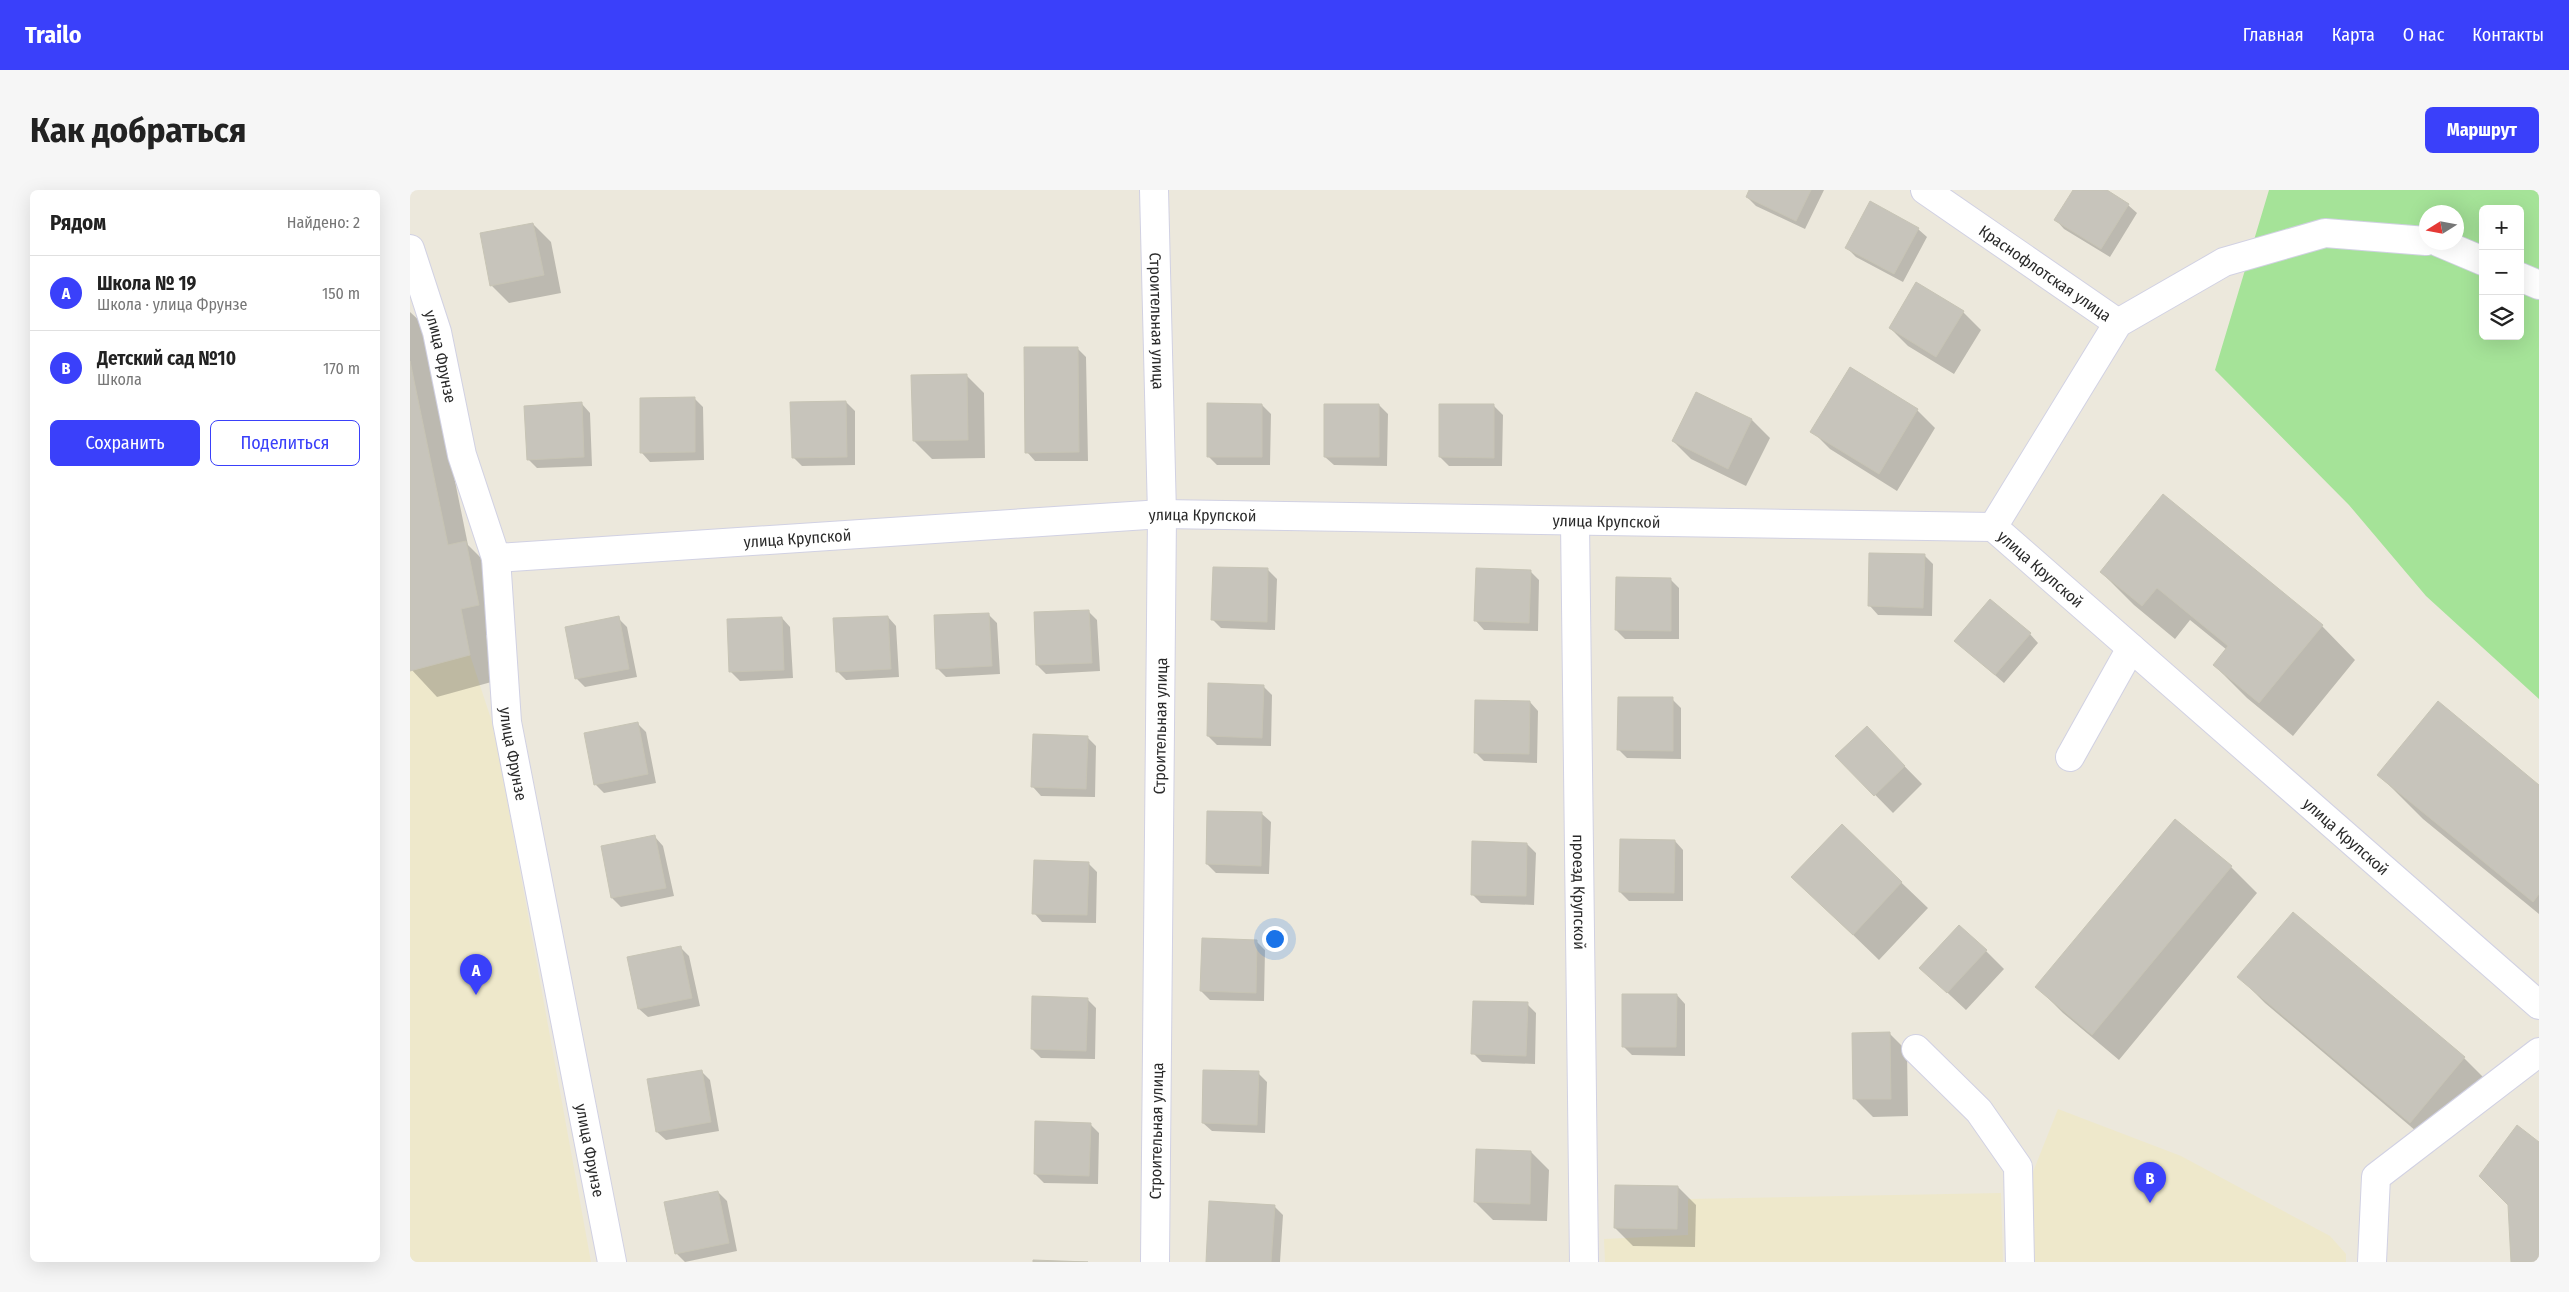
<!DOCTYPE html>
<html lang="ru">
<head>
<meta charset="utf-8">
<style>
  body { margin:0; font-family:"Fira Sans Condensed",sans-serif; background:#f6f6f6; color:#222 }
  .controls { position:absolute; right:15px; top:15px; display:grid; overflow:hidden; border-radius:8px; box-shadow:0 5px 20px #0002 }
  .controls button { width:45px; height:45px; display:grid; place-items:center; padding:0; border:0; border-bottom:1px solid #e0e0e0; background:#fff; color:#222; font:25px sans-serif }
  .compass { position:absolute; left:2009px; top:15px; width:45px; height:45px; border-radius:50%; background:#fff; box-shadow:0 5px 20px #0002; rotate:259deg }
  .you { position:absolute; left:864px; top:748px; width:18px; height:18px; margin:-12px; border:4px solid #fff; border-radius:50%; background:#1a73e8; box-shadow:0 0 0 8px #1a73e833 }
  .badge { display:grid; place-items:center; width:32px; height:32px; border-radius:50%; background:#3a40fa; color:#fff; font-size:16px; font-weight:700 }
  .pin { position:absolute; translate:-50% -41px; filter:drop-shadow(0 1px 2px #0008) }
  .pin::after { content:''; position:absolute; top:26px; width:18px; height:15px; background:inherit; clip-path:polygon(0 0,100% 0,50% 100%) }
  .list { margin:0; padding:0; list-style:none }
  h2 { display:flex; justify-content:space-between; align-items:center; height:65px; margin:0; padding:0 20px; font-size:21px }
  h2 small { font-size:16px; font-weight:400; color:#767676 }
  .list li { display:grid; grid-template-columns:32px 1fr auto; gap:15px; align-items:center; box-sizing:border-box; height:75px; padding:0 20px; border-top:1px solid #e0e0e0 }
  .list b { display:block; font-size:19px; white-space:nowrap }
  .list p { margin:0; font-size:16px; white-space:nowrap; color:#767676 }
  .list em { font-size:16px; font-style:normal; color:#767676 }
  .actions { display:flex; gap:10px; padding:15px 20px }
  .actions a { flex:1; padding:11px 0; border:1px solid #3a40fa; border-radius:8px; text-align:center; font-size:18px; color:#3a40fa }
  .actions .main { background:#3a40fa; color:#fff }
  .icon { flex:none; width:28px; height:28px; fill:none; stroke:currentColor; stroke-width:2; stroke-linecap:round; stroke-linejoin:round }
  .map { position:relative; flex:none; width:2129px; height:1072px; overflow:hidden; border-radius:8px }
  header { display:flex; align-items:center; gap:30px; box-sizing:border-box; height:70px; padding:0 25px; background:#3a40fa; color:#fff }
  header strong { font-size:24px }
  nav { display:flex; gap:28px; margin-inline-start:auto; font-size:18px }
  .intro { display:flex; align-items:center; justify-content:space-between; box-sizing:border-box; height:120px; padding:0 30px }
  h1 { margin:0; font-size:35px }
  .button { padding:12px 22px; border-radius:8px; background:#3a40fa; color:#fff; font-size:18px; font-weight:700 }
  main { display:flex; gap:30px; padding:0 30px }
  aside { flex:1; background:#fff; border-radius:8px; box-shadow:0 5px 20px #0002 }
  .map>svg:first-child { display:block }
  .education { fill:#eee8cb }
  .green { fill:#a5e398; fill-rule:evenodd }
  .shadow { fill:#0003 }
  .building { fill:#c7c4bb; stroke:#c7c4b5 }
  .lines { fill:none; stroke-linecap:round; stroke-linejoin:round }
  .minor-casing { stroke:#d1d1e3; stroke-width:30 }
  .minor { stroke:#fff; stroke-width:28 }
  .labels { text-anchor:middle; stroke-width:4; stroke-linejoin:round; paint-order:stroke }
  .street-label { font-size:16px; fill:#2a2a2a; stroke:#fff }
</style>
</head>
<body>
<header>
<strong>Trailo</strong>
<nav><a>Главная</a><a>Карта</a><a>О нас</a><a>Контакты</a></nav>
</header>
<div class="intro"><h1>Как добраться</h1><a class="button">Маршрут</a></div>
<main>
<aside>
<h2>Рядом<small>Найдено: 2</small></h2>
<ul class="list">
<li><span class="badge">A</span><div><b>Школа № 19</b><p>Школа · улица Фрунзе</p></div><em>150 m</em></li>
<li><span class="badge">B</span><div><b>Детский сад №10</b><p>Школа</p></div><em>170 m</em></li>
</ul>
<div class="actions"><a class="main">Сохранить</a><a>Поделиться</a></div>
</aside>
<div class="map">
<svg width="2129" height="1072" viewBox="0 0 2129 1072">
  <rect width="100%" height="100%" fill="#ece8dc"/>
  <path class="education" d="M 0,171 L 38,355 L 56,351 L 69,415 L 51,419 L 60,465 L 84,538 L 181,1072 L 0,1072 Z
    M 1648,919 L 1771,966 L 1920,1046 L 1936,1064 L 1936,1072 L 1624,1072 L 1621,987 Z
    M 1591,1003 L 1593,1072 L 1195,1072 L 1194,1049 L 1278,1045 L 1278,1009 Z"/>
  <path class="green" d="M 1859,0 L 2129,0 L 2129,509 L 2016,406 L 1939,315 L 1805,180 ZM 2073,19 L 2110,19 L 2110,146 L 2073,146 ZM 2016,22 L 2046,22 L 2046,52 L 2016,52 Z"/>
  <path class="shadow" d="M 1341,0 L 1414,0 L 1395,39 L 1346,16 L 1337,7 Z
    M 1664,0 L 1694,0 L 1718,15 L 1727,23 L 1700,67 L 1654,39 L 1646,30 Z
    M 123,34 L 141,52 L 151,103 L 99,113 L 81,95 Z
    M 1508,39 L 1517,47 L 1493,92 L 1446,67 L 1437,58 Z
    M 0,122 L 13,134 L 58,355 L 82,379 L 95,441 L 76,445 L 85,491 L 27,507 L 0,478 Z
    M 1553,122 L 1571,140 L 1544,184 L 1498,156 L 1480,138 Z
    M 667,158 L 676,167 L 678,271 L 625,271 L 617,262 Z
    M 1440,179 L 1507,220 L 1525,238 L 1487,301 L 1420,259 L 1402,241 Z
    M 556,185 L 574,203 L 575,268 L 522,269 L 504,251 Z
    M 1287,203 L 1342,230 L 1360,248 L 1336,296 L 1281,269 L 1263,251 Z
    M 284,208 L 293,217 L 294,270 L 240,272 L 232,263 Z
    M 436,212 L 445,221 L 445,275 L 392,276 L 383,267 Z
    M 172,214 L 180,223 L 182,276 L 127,278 L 118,269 Z
    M 852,215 L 861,224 L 860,275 L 807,275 L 798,266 Z
    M 969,215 L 978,224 L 977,276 L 924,275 L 915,267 Z
    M 1084,216 L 1093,225 L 1092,276 L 1039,276 L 1030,267 Z
    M 1753,306 L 1912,436 L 1945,470 L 1883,546 L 1837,508 L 1804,475 L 1817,460 L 1780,430 L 1765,449 L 1724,415 L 1691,382 Z
    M 1514,365 L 1523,374 L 1522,426 L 1468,425 L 1460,416 Z
    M 858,380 L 867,389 L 865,440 L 811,438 L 803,430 Z
    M 1120,381 L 1129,390 L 1128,441 L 1074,440 L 1066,431 Z
    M 1260,389 L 1269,398 L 1269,449 L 1215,449 L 1206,440 Z
    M 678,421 L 687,430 L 690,481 L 636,484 L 627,475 Z
    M 578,424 L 587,433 L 590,484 L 536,487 L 527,478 Z
    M 478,427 L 486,436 L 489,487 L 436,490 L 427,481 Z
    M 208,428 L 217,437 L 227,487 L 175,497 L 166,488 Z
    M 372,428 L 380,437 L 383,488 L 330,491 L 321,482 Z
    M 1620,444 L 1628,453 L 1594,493 L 1546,451 Z
    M 853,496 L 862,505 L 861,556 L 807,555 L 798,546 Z
    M 1262,509 L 1271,518 L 1271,569 L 1217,568 L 1209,560 Z
    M 1120,512 L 1128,521 L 1127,573 L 1074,571 L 1065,562 Z
    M 227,533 L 236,542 L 246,593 L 194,603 L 185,594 Z
    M 1457,538 L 1512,594 L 1483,623 L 1427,566 Z
    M 677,547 L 686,556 L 685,607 L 631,606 L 623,597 Z
    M 1969,585 L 2129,596 L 2129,724 L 2013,629 Z
    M 852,624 L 861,632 L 859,684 L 806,683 L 797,674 Z
    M 1765,630 L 1821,677 L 1847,703 L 1709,870 L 1653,823 L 1627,797 Z
    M 1432,636 L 1518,718 L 1469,770 L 1383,687 Z
    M 245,647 L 253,656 L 264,706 L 211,717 L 202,708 L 193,657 Z
    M 1265,651 L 1273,660 L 1273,711 L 1219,711 L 1210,702 Z
    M 1117,654 L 1126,663 L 1124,715 L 1071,713 L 1062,704 Z
    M 678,673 L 687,682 L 686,733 L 632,732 L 624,723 Z
    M 1883,723 L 2054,868 L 2080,894 L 2026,958 L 1855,813 L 1829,787 Z
    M 846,751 L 855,760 L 854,811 L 800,810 L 791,801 Z
    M 270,757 L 279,766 L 290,816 L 238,827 L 229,819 Z
    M 1576,761 L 1594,779 L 1556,820 L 1511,778 Z
    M 1267,805 L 1275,814 L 1275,866 L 1222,865 L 1213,856 Z
    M 677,809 L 686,818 L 685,869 L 631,868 L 622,859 Z
    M 1117,814 L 1126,823 L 1125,874 L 1072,872 L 1063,863 Z
    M 1479,843 L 1497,861 L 1498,926 L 1463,927 L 1445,909 Z
    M 291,881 L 300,890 L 309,941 L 256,950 L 247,942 Z
    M 848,883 L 857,892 L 855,943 L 802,941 L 793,933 Z
    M 680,934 L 689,943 L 688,994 L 634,993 L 625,984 Z
    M 1121,962 L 1139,980 L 1137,1031 L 1083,1030 L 1065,1012 Z
    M 1268,997 L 1286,1015 L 1285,1057 L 1223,1056 L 1205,1038 Z
    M 308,1002 L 317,1011 L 327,1061 L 275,1072 L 266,1063 Z
    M 864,1016 L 873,1025 L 870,1072 L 797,1072 Z"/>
  <path class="building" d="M 1339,0 L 1401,0 L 1386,31 L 1336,7 Z
    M 1663,0 L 1697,0 L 1719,14 L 1691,59 L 1644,30 Z
    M 1460,11 L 1509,38 L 1484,84 L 1435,58 Z
    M 123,33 L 134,85 L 80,96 L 70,43 Z
    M 1506,92 L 1554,121 L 1526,167 L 1479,138 Z
    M 614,157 L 668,157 L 669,262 L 615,263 Z
    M 0,171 L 38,355 L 56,351 L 69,415 L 51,419 L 60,465 L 0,481 Z
    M 1440,177 L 1508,219 L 1469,284 L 1400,242 Z
    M 557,184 L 558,250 L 503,251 L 501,185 Z
    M 1286,202 L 1342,229 L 1318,279 L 1262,251 Z
    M 285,207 L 285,262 L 230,263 L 230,208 Z
    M 436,211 L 437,267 L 382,268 L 380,212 Z
    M 172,212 L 174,267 L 117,270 L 114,216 Z
    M 797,213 L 852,214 L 852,267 L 797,267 Z
    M 914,214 L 969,214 L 969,267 L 914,267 Z
    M 1029,214 L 1084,214 L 1084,268 L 1029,267 Z
    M 1753,304 L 1913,435 L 1849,513 L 1803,475 L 1818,456 L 1747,398 L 1732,416 L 1690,382 Z
    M 1459,363 L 1515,364 L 1513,418 L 1458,416 Z
    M 803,377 L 858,378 L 857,432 L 801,430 Z
    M 1066,378 L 1121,380 L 1119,433 L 1064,431 Z
    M 1206,387 L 1261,388 L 1261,441 L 1205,440 Z
    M 1580,409 L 1621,443 L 1585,485 L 1544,451 Z
    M 679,420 L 682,473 L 626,475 L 624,422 Z
    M 579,423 L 582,476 L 526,479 L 524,425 Z
    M 209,426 L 219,479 L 165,489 L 155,437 Z
    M 478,426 L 481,479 L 426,482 L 423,428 Z
    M 372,427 L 374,480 L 319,482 L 317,429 Z
    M 798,493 L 854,495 L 852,548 L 797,546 Z
    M 1208,507 L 1263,507 L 1263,561 L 1207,560 Z
    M 1065,510 L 1120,511 L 1119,564 L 1064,563 Z
    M 2028,511 L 2129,595 L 2129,704 L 2123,712 L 1967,585 Z
    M 228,532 L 238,584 L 184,595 L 174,543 Z
    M 1457,536 L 1495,576 L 1464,606 L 1425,566 Z
    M 623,544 L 678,546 L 676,599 L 621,597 Z
    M 797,621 L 852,622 L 851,676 L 796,674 Z
    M 1765,629 L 1822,676 L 1682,845 L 1625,797 Z
    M 1432,634 L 1492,692 L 1443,745 L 1381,687 Z
    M 245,645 L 256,698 L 201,708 L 191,656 Z
    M 1210,649 L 1265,650 L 1264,703 L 1209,702 Z
    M 1062,651 L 1117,653 L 1116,706 L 1061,705 Z
    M 624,670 L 679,672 L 677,725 L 622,724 Z
    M 1883,722 L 2055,867 L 2000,933 L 1827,787 Z
    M 1549,735 L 1577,760 L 1537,803 L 1509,778 Z
    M 792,748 L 847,750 L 846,803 L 790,801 Z
    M 271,756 L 282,808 L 228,819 L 217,767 Z
    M 1212,804 L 1267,804 L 1266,857 L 1212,857 Z
    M 622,806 L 678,808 L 676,861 L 621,859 Z
    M 1063,811 L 1118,812 L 1116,866 L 1061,864 Z
    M 1480,842 L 1481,909 L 1443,909 L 1442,843 Z
    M 292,880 L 301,932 L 246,942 L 237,889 Z
    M 793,880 L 849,881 L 847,935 L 792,933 Z
    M 625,931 L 681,933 L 679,986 L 624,984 Z
    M 2107,935 L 2129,952 L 2129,1072 L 2101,1072 L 2098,1015 L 2069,986 Z
    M 1066,959 L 1121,961 L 1120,1014 L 1064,1012 Z
    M 1205,995 L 1268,996 L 1267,1039 L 1204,1038 Z
    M 308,1001 L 319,1053 L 265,1064 L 254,1012 Z
    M 799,1011 L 865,1015 L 861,1072 L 796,1072 Z
    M 623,1070 L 678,1072 L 623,1072 Z"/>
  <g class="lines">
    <defs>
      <g id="minor">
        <path id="s1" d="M 744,0 L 752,324 L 745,1072"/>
        <path id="s2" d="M 1515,0 L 1708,133"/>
        <path d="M 2028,52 L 2073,71"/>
        <path id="s3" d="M 0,59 L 27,142 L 52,265 L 86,368 L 97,532 L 202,1072"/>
        <path d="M 2110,87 L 2129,95"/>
        <path id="s4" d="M 1165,332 L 1174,1072"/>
        <path d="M 1583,337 L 1708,133 L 1814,72 L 1915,43 L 2016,51"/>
        <path id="s5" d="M 86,368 L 752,324 L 1583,337 L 2129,815"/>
        <path d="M 1660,567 L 1721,458"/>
        <path d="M 1506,859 L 1569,921 L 1608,977 L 1610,1072"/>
        <path d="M 1962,1072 L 1966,987 L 2129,862"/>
      </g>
    </defs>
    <use href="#minor" class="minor-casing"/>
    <use href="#minor" class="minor"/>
  </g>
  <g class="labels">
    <g class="street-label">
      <text dy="6" stroke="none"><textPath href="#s2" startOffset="146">Краснофлотская улица</textPath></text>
      <text dy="6" stroke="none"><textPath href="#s1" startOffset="131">Строительная улица</textPath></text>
      <text dy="6" stroke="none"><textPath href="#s3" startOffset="112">улица Фрунзе</textPath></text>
      <text dy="6" stroke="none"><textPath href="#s5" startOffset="708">улица Крупской</textPath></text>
      <text dy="6" stroke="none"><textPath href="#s5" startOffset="1112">улица Крупской</textPath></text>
      <text dy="6" stroke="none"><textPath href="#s5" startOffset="302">улица Крупской</textPath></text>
      <text dy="6" stroke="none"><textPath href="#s5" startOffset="1562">улица Крупской</textPath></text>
      <text transform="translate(750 536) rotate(-89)" y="6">Строительная улица</text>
      <text dy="6" stroke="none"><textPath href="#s3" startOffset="518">улица Фрунзе</textPath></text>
      <text dy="6" stroke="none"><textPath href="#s5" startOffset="1968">улица Крупской</textPath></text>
      <text dy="6" stroke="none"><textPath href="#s4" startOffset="370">проезд Крупской</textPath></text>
      <text transform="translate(746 941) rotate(-89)" y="6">Строительная улица</text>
      <text dy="6" stroke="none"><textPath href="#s3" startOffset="922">улица Фрунзе</textPath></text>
    </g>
  </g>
</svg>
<div class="controls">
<button>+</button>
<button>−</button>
<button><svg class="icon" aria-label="layers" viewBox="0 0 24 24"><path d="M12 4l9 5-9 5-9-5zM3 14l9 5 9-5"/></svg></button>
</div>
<svg class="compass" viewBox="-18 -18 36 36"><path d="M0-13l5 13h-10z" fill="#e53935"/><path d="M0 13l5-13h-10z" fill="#767676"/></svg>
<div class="you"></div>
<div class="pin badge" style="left:66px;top:805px">A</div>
<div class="pin badge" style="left:1740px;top:1013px">B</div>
</div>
</main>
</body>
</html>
